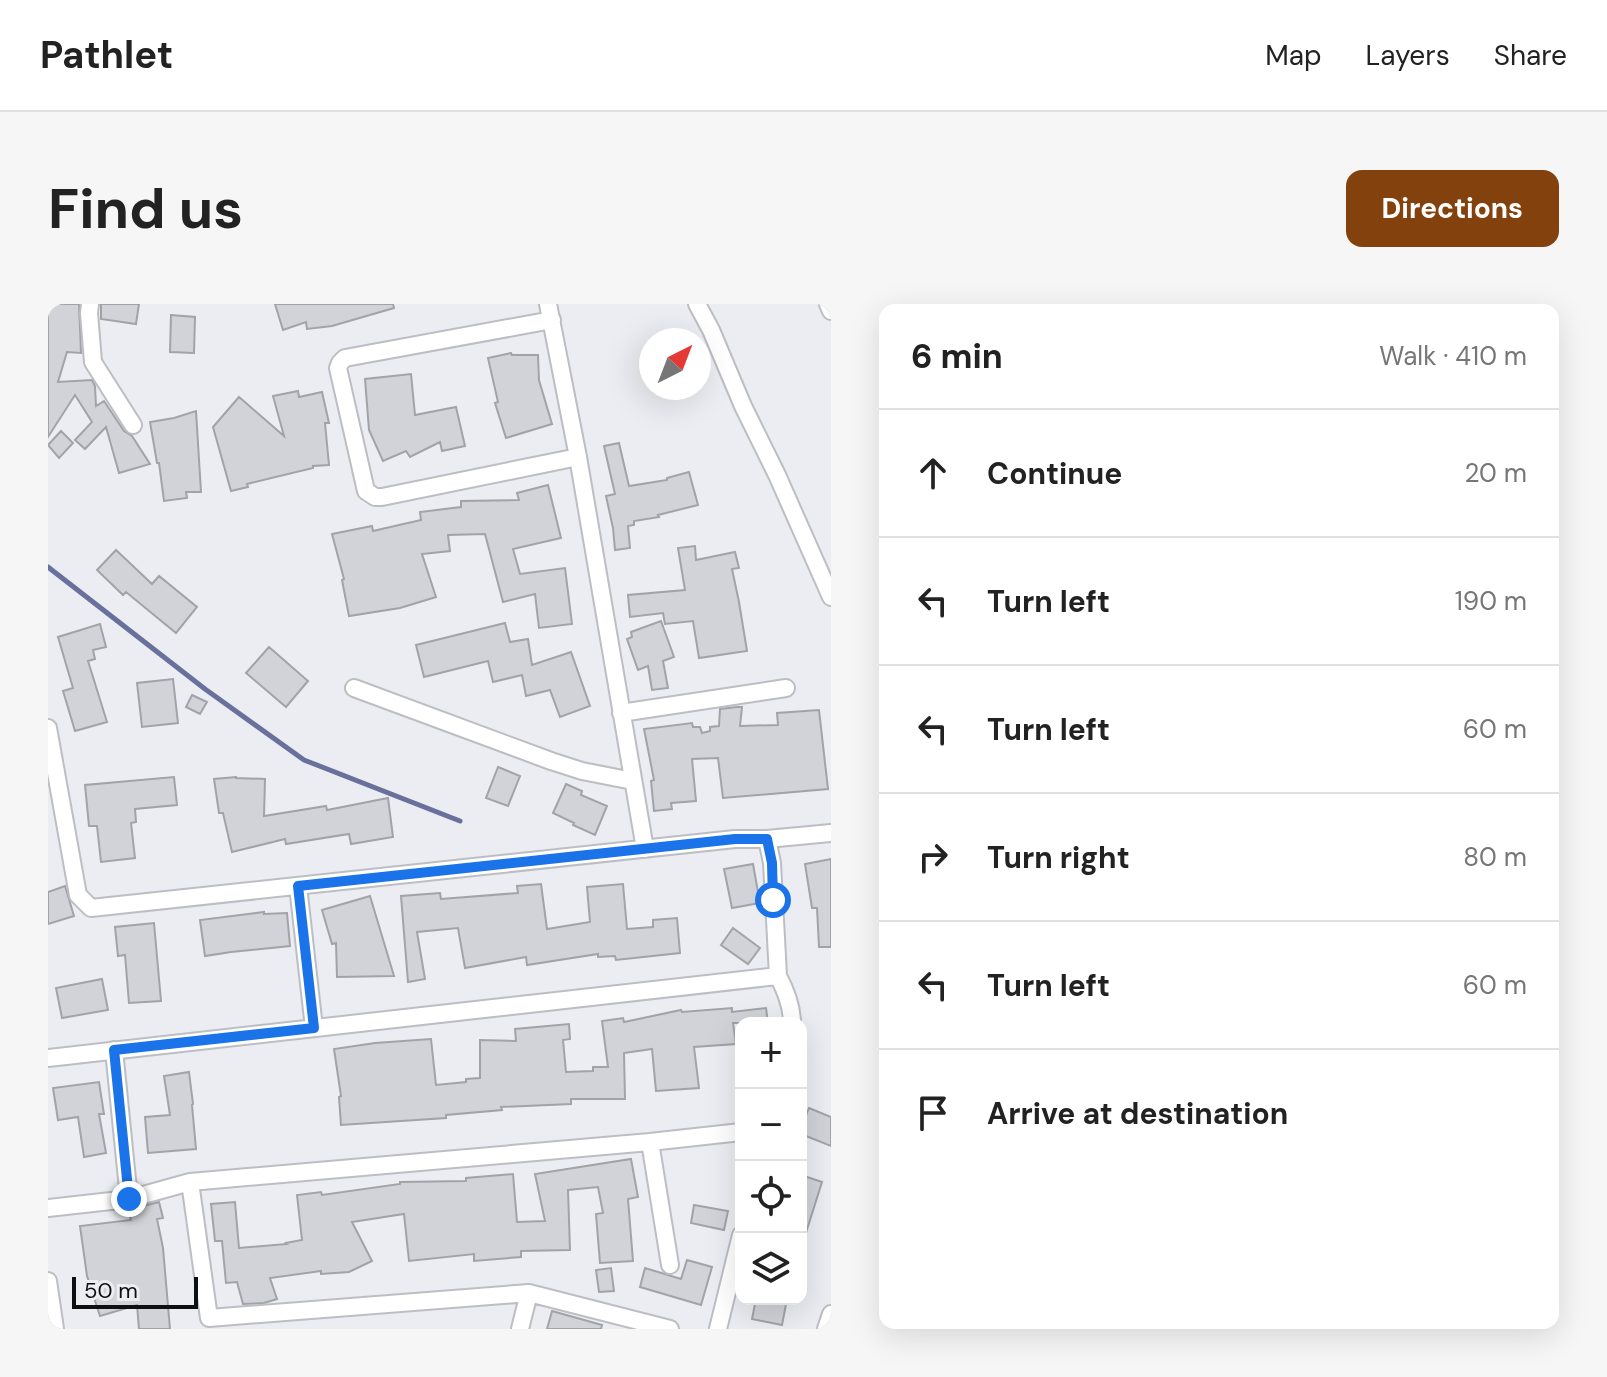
<!DOCTYPE html>
<html lang="en">
<head>
<meta charset="utf-8">
<style>
  body { margin:0; font-family:"DM Sans",sans-serif; background:#f6f6f6; color:#222 }
  .controls { position:absolute; right:24px; bottom:24px; display:grid; overflow:hidden; border-radius:16px; box-shadow:0 8px 32px #0002 }
  .controls button { width:72px; height:72px; display:grid; place-items:center; padding:0; border:0; border-bottom:2px solid #e0e0e0; background:#fff; color:#222; font:40px sans-serif }
  .compass { position:absolute; left:591px; top:24px; width:72px; height:72px; border-radius:50%; background:#fff; box-shadow:0 8px 32px #0002; rotate:42deg }
  .scale { position:absolute; left:24px; bottom:20px; width:126px; box-sizing:border-box; padding-left:8px; border:4px solid #0e0f11; border-top:0; font-size:22px; line-height:28px; white-space:nowrap; color:#0e0f11; -webkit-text-stroke:6px #ebedf2; paint-order:stroke }
  .stop { position:absolute; width:24px; height:24px; margin:-18px; border:6px solid #1a73e8; border-radius:50%; background:#fff }
  .stop.end { background:#1a73e8; border-color:#fff; box-shadow:0 2px 8px #0008 }
  .list { margin:0; padding:0; list-style:none }
  h2 { display:flex; justify-content:space-between; align-items:center; height:104px; margin:0; padding:0 32px; font-size:34px }
  h2 small { font-size:26px; font-weight:400; color:#767676 }
  .list li { display:grid; grid-template-columns:52px 1fr auto; gap:24px; align-items:center; box-sizing:border-box; height:128px; padding:0 32px; border-top:2px solid #e0e0e0 }
  .list b { display:block; font-size:30px; white-space:nowrap }
  .list em { font-size:26px; font-style:normal; color:#767676 }
  .icon { flex:none; width:44px; height:44px; fill:none; stroke:currentColor; stroke-width:2; stroke-linecap:round; stroke-linejoin:round }
  .map { position:relative; flex:none; width:783px; height:1025px; overflow:hidden; border-radius:16px }
  header { display:flex; align-items:center; gap:48px; box-sizing:border-box; height:112px; padding:0 40px; background:#fff; border-bottom:2px solid #e0e0e0 }
  header strong { font-size:38px }
  nav { display:flex; gap:44px; margin-inline-start:auto; font-size:28px }
  .intro { display:flex; align-items:center; justify-content:space-between; box-sizing:border-box; height:192px; padding:0 48px }
  h1 { margin:0; font-size:56px }
  .button { padding:20px 36px; border-radius:16px; background:#83410e; color:#fff; font-size:28px; font-weight:700 }
  main { display:flex; gap:48px; padding:0 48px }
  aside { flex:1; background:#fff; border-radius:16px; box-shadow:0 8px 32px #0002 }
  .map>svg:first-child { display:block }
  .lines { fill:none; stroke-linecap:round; stroke-linejoin:round }
  .stream { stroke:#6a709c; stroke-width:5 }
  .building { fill:#d2d3d9; stroke:#a2a3a9; stroke-width:2 }
  .minor-casing { stroke:#bdbec4; stroke-width:20 }
  .minor { stroke:#fff; stroke-width:16 }
  .route { stroke:#1a73e8; stroke-width:10 }
</style>
</head>
<body>
<header>
<strong>Pathlet</strong>
<nav><a>Map</a><a>Layers</a><a>Share</a></nav>
</header>
<div class="intro"><h1>Find us</h1><a class="button">Directions</a></div>
<main>
<div class="map">
<svg width="783" height="1025" viewBox="0 0 783 1025">
  <rect width="100%" height="100%" fill="#ebedf2"/>
  <g class="lines">
    <path class="stream" d="M 0,263 L 157,385 L 256,456 L 412,517"/>
  </g>
  <path class="building" d="M 0,0 L 31,0 L 33,49 L 19,48 L 10,78 L 44,76 L 47,82 L 48,102 L 56,97 L 76,127 L 84,132 L 102,160 L 71,169 L 58,123 L 37,145 L 27,136 L 44,118 L 27,91 L 0,133 Z
    M 53,0 L 91,0 L 88,20 L 53,15 Z
    M 227,0 L 345,0 L 346,4 L 284,22 L 259,25 L 258,18 L 235,26 Z
    M 123,11 L 147,13 L 146,49 L 122,48 Z
    M 463,49 L 464,51 L 490,51 L 491,76 L 504,120 L 458,134 L 447,99 L 450,98 L 440,54 Z
    M 363,70 L 367,111 L 408,103 L 417,142 L 394,147 L 392,138 L 362,153 L 358,147 L 335,157 L 321,126 L 317,75 Z
    M 250,87 L 251,93 L 274,88 L 281,119 L 277,119 L 281,161 L 265,162 L 265,164 L 199,180 L 200,183 L 183,187 L 165,123 L 191,93 L 236,132 L 225,92 Z
    M 148,107 L 153,188 L 138,188 L 139,194 L 116,197 L 111,159 L 109,159 L 102,118 L 126,114 Z
    M 13,127 L 25,139 L 11,154 L 0,141 Z
    M 571,139 L 581,182 L 619,176 L 619,174 L 641,168 L 650,201 L 610,211 L 611,213 L 586,217 L 586,221 L 580,222 L 582,244 L 567,246 L 565,224 L 558,192 L 567,190 L 556,142 Z
    M 500,181 L 513,234 L 465,245 L 472,270 L 517,264 L 524,320 L 491,324 L 487,290 L 455,298 L 437,230 L 400,231 L 402,247 L 374,250 L 388,293 L 352,304 L 301,312 L 294,276 L 296,275 L 284,230 L 324,222 L 325,227 L 373,216 L 372,208 L 413,203 L 413,197 L 471,196 L 469,189 Z
    M 647,242 L 648,256 L 687,248 L 691,264 L 684,265 L 691,298 L 699,347 L 651,354 L 645,317 L 617,320 L 615,309 L 582,313 L 580,291 L 637,286 L 630,244 Z
    M 68,246 L 104,280 L 111,272 L 149,303 L 128,329 L 78,288 L 75,291 L 49,266 Z
    M 613,317 L 626,353 L 615,357 L 620,384 L 604,386 L 600,362 L 590,366 L 579,335 L 584,333 L 583,328 Z
    M 457,319 L 462,338 L 480,335 L 484,361 L 523,348 L 542,402 L 512,413 L 502,386 L 478,392 L 474,371 L 445,378 L 440,357 L 376,373 L 368,341 Z
    M 52,320 L 58,343 L 45,346 L 47,355 L 40,357 L 59,418 L 27,427 L 15,387 L 25,384 L 10,333 Z
    M 221,343 L 260,377 L 238,403 L 198,369 Z
    M 125,375 L 130,419 L 94,423 L 89,379 Z
    M 144,391 L 159,398 L 152,410 L 138,403 Z
    M 689,403 L 694,403 L 692,422 L 730,421 L 729,409 L 771,406 L 780,485 L 675,494 L 670,454 L 644,455 L 648,497 L 623,499 L 624,505 L 606,507 L 603,477 L 606,476 L 596,425 L 644,419 L 645,423 L 652,423 L 654,429 L 662,427 L 662,423 L 671,422 L 672,405 Z
    M 450,463 L 472,472 L 460,502 L 438,494 Z
    M 126,473 L 129,501 L 87,505 L 88,518 L 83,519 L 87,554 L 53,558 L 49,522 L 41,522 L 37,481 Z
    M 188,473 L 188,474 L 217,475 L 216,512 L 278,502 L 279,506 L 340,494 L 345,533 L 303,540 L 301,530 L 238,540 L 237,535 L 184,548 L 175,509 L 171,509 L 166,475 Z
    M 518,480 L 534,487 L 533,491 L 559,502 L 547,531 L 525,521 L 526,519 L 505,509 Z
    M 783,555 L 783,643 L 771,643 L 769,604 L 764,604 L 757,560 Z
    M 705,560 L 712,599 L 684,604 L 676,565 Z
    M 493,580 L 499,625 L 542,618 L 539,583 L 575,580 L 579,625 L 605,623 L 605,616 L 629,614 L 632,649 L 568,656 L 567,652 L 550,653 L 550,650 L 479,661 L 478,653 L 417,664 L 410,624 L 369,628 L 377,675 L 360,678 L 353,592 L 392,589 L 393,595 L 470,589 L 469,582 Z
    M 17,582 L 26,612 L 0,620 L 0,588 Z
    M 322,592 L 346,672 L 289,673 L 288,639 L 284,640 L 274,606 Z
    M 216,608 L 216,610 L 239,609 L 242,642 L 183,648 L 157,652 L 152,616 Z
    M 106,619 L 113,697 L 81,699 L 77,651 L 70,652 L 67,623 Z
    M 685,624 L 712,644 L 700,660 L 673,641 Z
    M 54,675 L 60,706 L 14,714 L 8,684 Z
    M 684,704 L 684,708 L 718,704 L 720,719 L 685,719 L 688,740 L 646,743 L 651,784 L 608,787 L 604,745 L 576,749 L 577,795 L 523,795 L 523,800 L 453,803 L 454,806 L 398,811 L 398,814 L 293,821 L 291,793 L 293,792 L 286,745 L 327,739 L 383,735 L 388,781 L 418,778 L 418,775 L 432,774 L 432,736 L 468,737 L 467,725 L 521,720 L 522,735 L 515,736 L 518,768 L 545,767 L 545,763 L 560,763 L 554,717 L 575,714 L 576,718 L 633,706 L 634,708 Z
    M 141,768 L 145,800 L 144,801 L 148,845 L 100,849 L 97,813 L 122,811 L 116,772 Z
    M 51,778 L 56,810 L 51,810 L 58,849 L 36,853 L 30,813 L 10,816 L 5,784 Z
    M 761,804 L 783,813 L 783,842 L 753,830 L 753,824 Z
    M 583,855 L 590,893 L 580,895 L 585,957 L 552,959 L 548,910 L 555,909 L 550,883 L 520,886 L 522,946 L 473,947 L 473,953 L 426,957 L 426,950 L 361,957 L 356,910 L 304,918 L 324,957 L 301,968 L 273,970 L 273,967 L 222,974 L 229,995 L 216,999 L 195,1000 L 189,978 L 178,979 L 174,937 L 167,937 L 163,900 L 187,898 L 191,944 L 239,940 L 238,939 L 254,936 L 249,891 L 273,888 L 274,891 L 352,880 L 352,878 L 418,877 L 418,874 L 465,870 L 469,918 L 497,917 L 487,870 Z
    M 753,871 L 774,878 L 756,935 L 753,934 Z
    M 111,898 L 115,914 L 109,915 L 115,944 L 122,1025 L 91,1025 L 89,1001 L 52,1012 L 39,972 L 32,922 L 83,916 L 80,906 Z
    M 646,901 L 680,907 L 676,926 L 643,919 Z
    M 639,956 L 664,963 L 653,1001 L 592,983 L 597,964 L 633,975 Z
    M 563,964 L 566,987 L 551,988 L 548,966 Z
    M 708,995 L 739,995 L 734,1021 L 704,1015 Z
    M 504,1007 L 554,1021 L 553,1025 L 499,1025 Z"/>
  <g class="lines">
    <defs>
      <path id="minor" d="M 42,0 L 41,9 L 45,58 L 85,121
        M 500,0 L 530,153 L 597,545
        M 649,0 L 663,26 L 695,102 L 729,171 L 783,293
        M 780,0 L 783,7
        M 504,16 L 297,54 L 292,59 L 290,64 L 318,187 L 327,193 L 334,193 L 530,153
        M 306,384 L 503,457 L 534,467 L 585,477
        M 573,409 L 738,384
        M 0,424 L 30,591 L 43,604 L 687,535 L 719,535 L 724,559 L 730,672 C 738,687 744,702 744,719
        M 719,535 L 783,529
        M 250,582 L 266,724
        M 66,746 L 81,895
        M 0,754 L 730,672
        M 602,838 L 622,961
        M 142,878 L 161,1014 L 481,989 L 622,1025
        M 0,904 L 81,895 L 142,878 L 602,838 L 693,828
        M 0,977 L 7,1025
        M 472,1025 L 481,989
        M 670,1025 L 693,931
        M 778,1025 L 783,1010"/>
    </defs>
    <use href="#minor" class="minor-casing"/>
    <use href="#minor" class="minor"/>
  </g>
  <g class="lines">
    <path class="route" d="M 81,895 L 66,746 L 266,724 L 250,582 L 687,535 L 719,535 L 724,559 L 725,596"/>
  </g>
</svg>
<div class="controls">
<button>+</button>
<button>−</button>
<button><svg class="icon" aria-label="locate" viewBox="0 0 24 24"><circle cx="12" cy="12" r="6"/><path d="M12 2v4M12 18v4M2 12h4M18 12h4"/></svg></button>
<button><svg class="icon" aria-label="layers" viewBox="0 0 24 24"><path d="M12 4l9 5-9 5-9-5zM3 14l9 5 9-5"/></svg></button>
</div>
<svg class="compass" viewBox="-18 -18 36 36"><path d="M0-13l5 13h-10z" fill="#e53935"/><path d="M0 13l5-13h-10z" fill="#767676"/></svg>
<div class="scale">50 m</div>
<div class="stop" style="left:725px;top:596px"></div>
<div class="stop end" style="left:81px;top:895px"></div>
</div>
<aside>
<h2>6 min<small>Walk · 410 m</small></h2>
<ul class="list">
<li><svg class="icon" aria-label="ahead" viewBox="0 0 24 24"><path d="M12 20V5M6 11l6-6 6 6"/></svg><div><b>Continue</b></div><em>20 m</em></li>
<li><svg class="icon" aria-label="left" viewBox="0 0 24 24"><path d="M17 20v-9H6M10 6l-5 5 5 5"/></svg><div><b>Turn left</b></div><em>190 m</em></li>
<li><svg class="icon" aria-label="left" viewBox="0 0 24 24"><path d="M17 20v-9H6M10 6l-5 5 5 5"/></svg><div><b>Turn left</b></div><em>60 m</em></li>
<li><svg class="icon" aria-label="right" viewBox="0 0 24 24"><path d="M7 20v-9h11M14 6l5 5-5 5"/></svg><div><b>Turn right</b></div><em>80 m</em></li>
<li><svg class="icon" aria-label="left" viewBox="0 0 24 24"><path d="M17 20v-9H6M10 6l-5 5 5 5"/></svg><div><b>Turn left</b></div><em>60 m</em></li>
<li><svg class="icon" aria-label="arrive" viewBox="0 0 24 24"><path d="M6 21V4h12l-3 4 3 4H6"/></svg><div><b>Arrive at destination</b></div></li>
</ul>
</aside>
</main>
</body>
</html>
